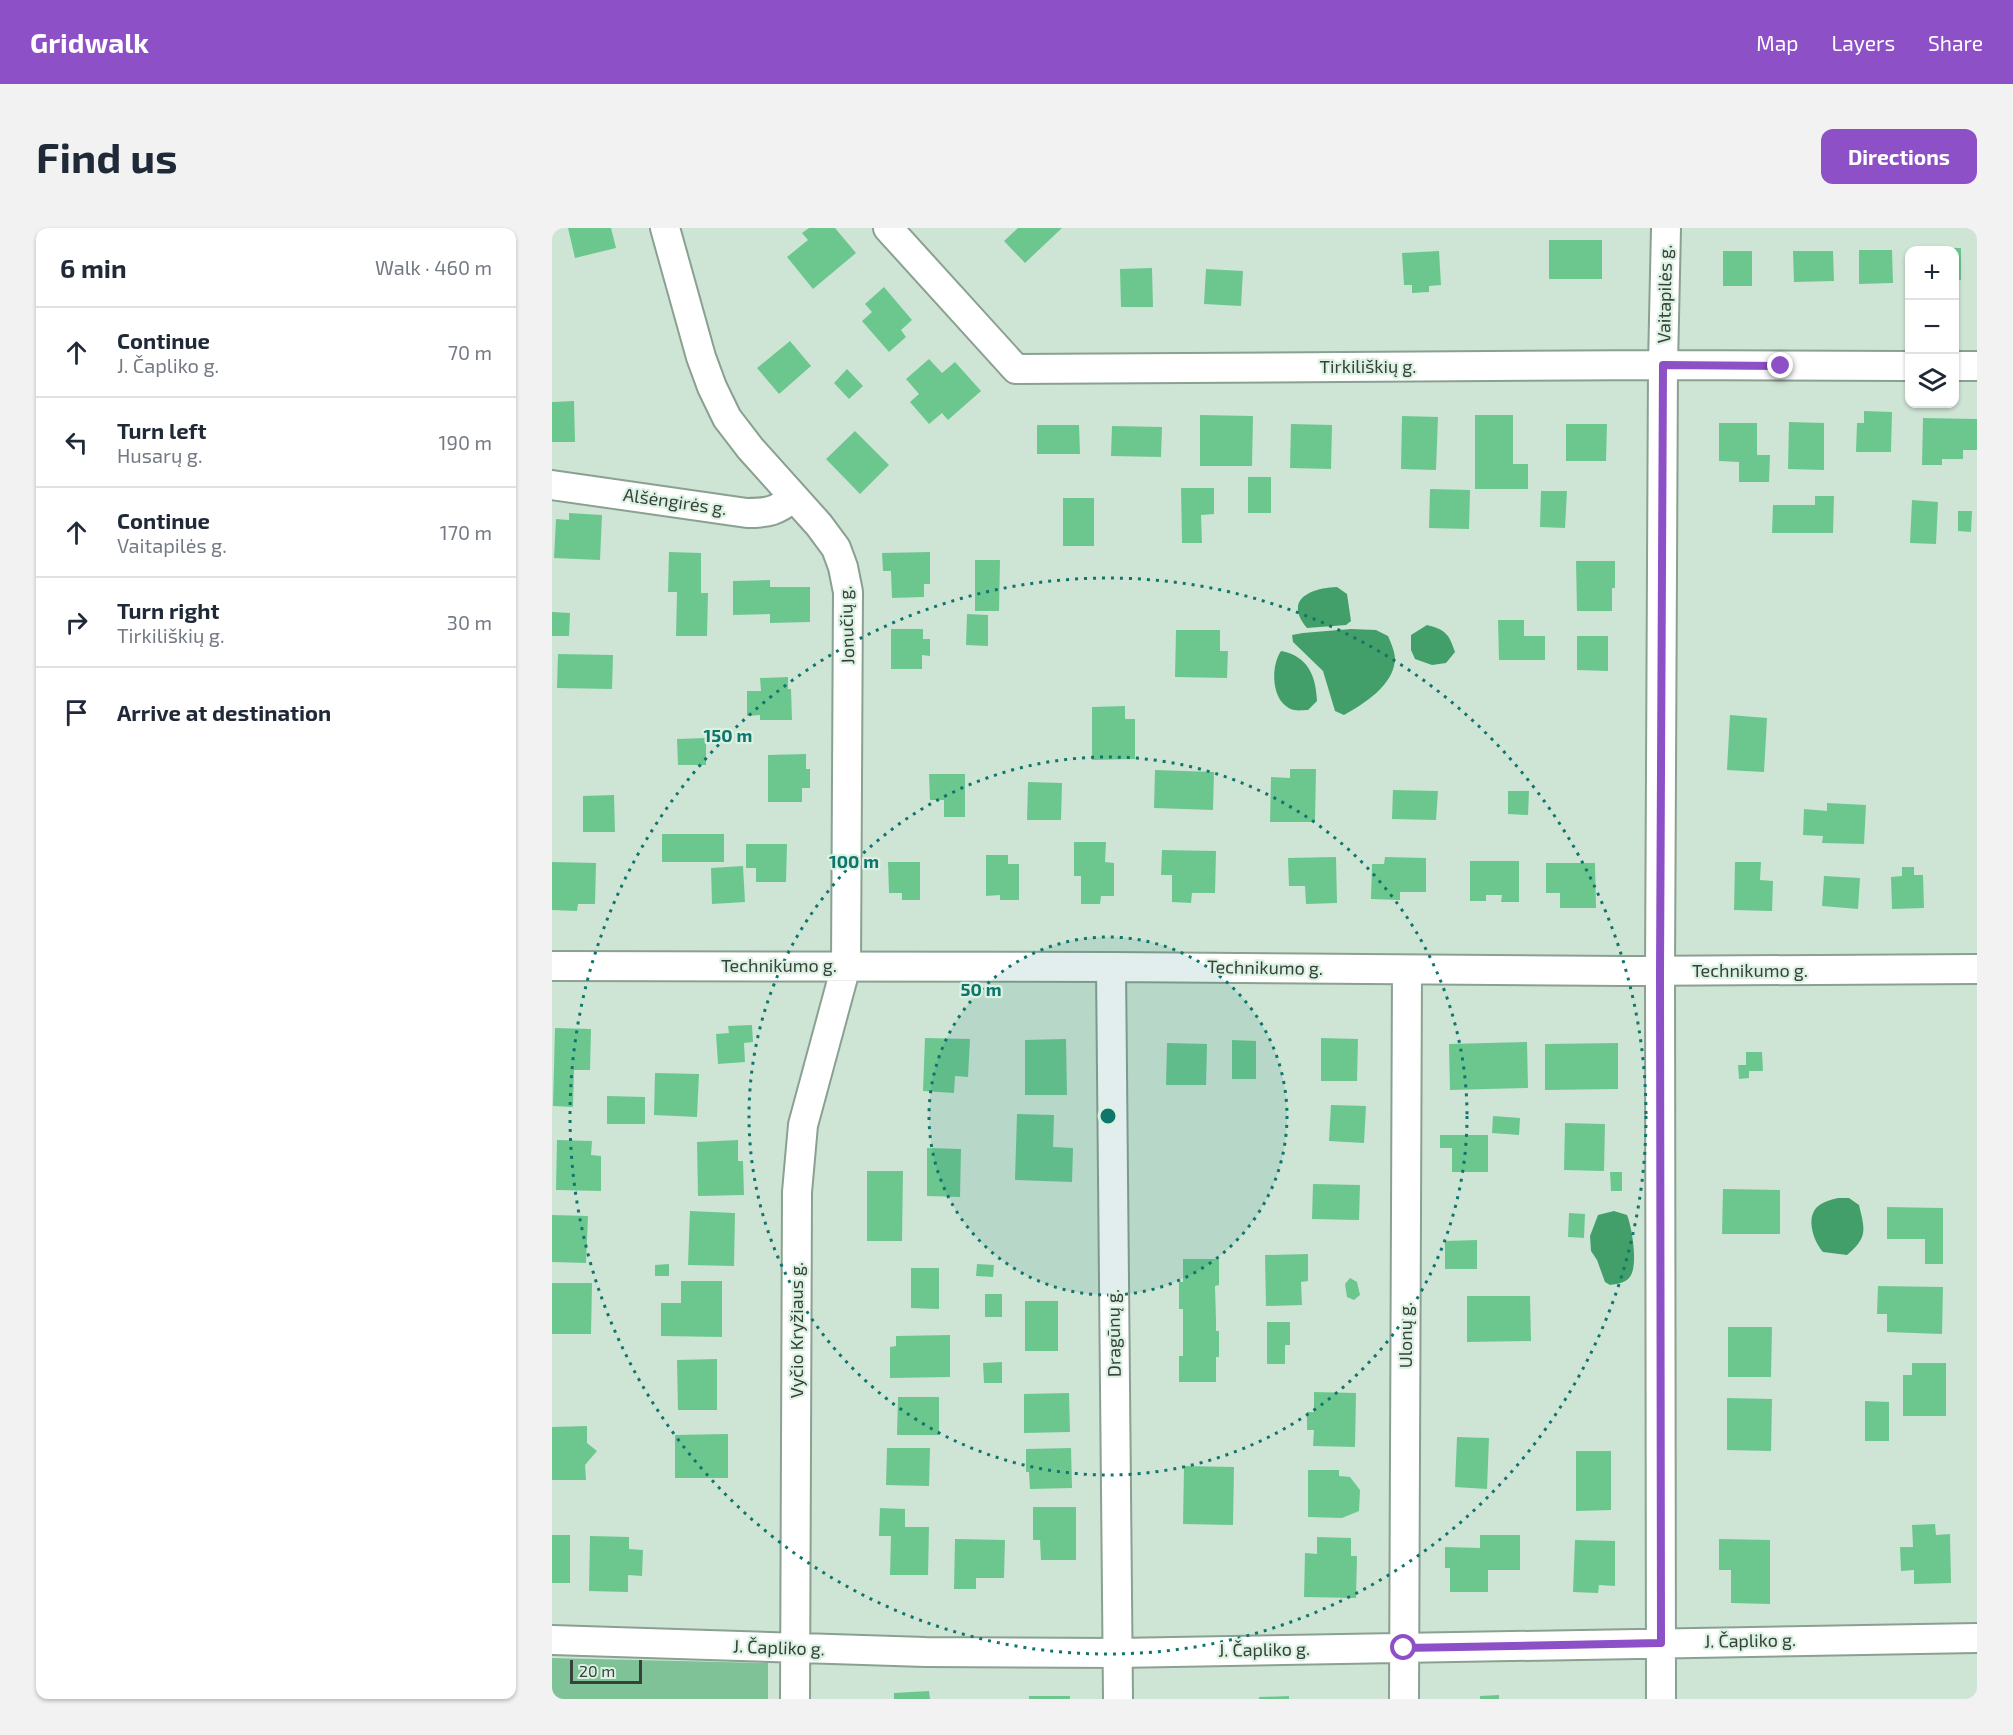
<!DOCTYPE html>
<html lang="en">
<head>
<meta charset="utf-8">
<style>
  body { margin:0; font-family:"Exo 2",sans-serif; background:#f2f2f3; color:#1f2937 }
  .controls { position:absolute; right:18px; top:18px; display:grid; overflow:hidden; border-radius:12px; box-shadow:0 2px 4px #0004 }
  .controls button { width:54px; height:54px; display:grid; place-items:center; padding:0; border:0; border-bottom:2px solid #e0e1e3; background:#fff; color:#1f2937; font:30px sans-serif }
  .scale { position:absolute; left:18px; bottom:15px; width:72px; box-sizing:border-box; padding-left:6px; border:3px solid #374039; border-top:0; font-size:16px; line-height:21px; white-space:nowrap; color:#374039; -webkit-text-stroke:4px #dbf2e2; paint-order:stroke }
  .stop { position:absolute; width:18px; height:18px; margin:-14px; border:4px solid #8d50c7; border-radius:50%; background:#fff }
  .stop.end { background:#8d50c7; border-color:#fff; box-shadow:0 2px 6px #0008 }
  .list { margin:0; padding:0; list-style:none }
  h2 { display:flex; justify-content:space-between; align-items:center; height:78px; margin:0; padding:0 24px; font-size:26px }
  h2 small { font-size:20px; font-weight:400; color:#747a83 }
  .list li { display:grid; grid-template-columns:39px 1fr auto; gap:18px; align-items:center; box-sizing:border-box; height:90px; padding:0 24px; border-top:2px solid #e0e1e3 }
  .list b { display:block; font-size:22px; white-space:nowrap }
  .list p { margin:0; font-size:20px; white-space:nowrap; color:#747a83 }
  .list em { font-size:20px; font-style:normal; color:#747a83 }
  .icon { flex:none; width:33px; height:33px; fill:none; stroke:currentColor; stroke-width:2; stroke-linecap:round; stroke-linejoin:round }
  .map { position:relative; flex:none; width:1425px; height:1471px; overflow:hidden; border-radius:12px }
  header { display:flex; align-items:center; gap:36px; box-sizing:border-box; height:84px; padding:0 30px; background:#8d50c7; color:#fff }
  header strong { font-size:28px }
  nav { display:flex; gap:33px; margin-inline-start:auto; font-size:21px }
  .intro { display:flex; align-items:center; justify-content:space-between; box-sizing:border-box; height:144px; padding:0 36px }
  h1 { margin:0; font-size:42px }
  .button { padding:15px 27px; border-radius:12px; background:#8d50c7; color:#fff; font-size:21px; font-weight:700 }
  main { display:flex; gap:36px; padding:0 36px }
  aside { flex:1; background:#fff; border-radius:12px; box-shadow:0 2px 4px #0004 }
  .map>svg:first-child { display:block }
  .green { fill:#80c297 }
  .water { fill:#429f69 }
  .building { fill:#6cc78f }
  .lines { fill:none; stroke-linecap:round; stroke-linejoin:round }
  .minor-casing { stroke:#8aa091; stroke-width:32 }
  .minor { stroke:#fff; stroke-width:28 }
  .route { stroke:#8d50c7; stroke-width:8 }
  .ring { fill:none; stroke:#0f766e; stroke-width:3; stroke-dasharray:3 6 }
  .labels { text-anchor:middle; stroke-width:4.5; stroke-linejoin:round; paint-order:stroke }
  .street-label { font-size:18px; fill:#374039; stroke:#dbf2e2 }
  .centre { fill:#0f766e; stroke:#dbf2e2; stroke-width:3 }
  .ring-label { font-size:18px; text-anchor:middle; font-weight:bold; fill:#0f766e; stroke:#dbf2e2; stroke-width:4.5; stroke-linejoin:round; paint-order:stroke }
</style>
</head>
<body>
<header>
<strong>Gridwalk</strong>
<nav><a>Map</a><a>Layers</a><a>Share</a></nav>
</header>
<div class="intro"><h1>Find us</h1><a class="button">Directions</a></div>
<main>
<aside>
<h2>6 min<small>Walk · 460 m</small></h2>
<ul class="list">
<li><svg class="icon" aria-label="ahead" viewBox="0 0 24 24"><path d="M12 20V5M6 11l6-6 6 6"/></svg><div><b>Continue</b><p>J. Čapliko g.</p></div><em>70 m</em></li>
<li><svg class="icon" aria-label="left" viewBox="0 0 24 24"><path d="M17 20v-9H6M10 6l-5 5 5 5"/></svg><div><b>Turn left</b><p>Husarų g.</p></div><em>190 m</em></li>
<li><svg class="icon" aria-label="ahead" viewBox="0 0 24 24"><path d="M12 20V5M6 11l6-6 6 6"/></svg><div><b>Continue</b><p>Vaitapilės g.</p></div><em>170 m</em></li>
<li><svg class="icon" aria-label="right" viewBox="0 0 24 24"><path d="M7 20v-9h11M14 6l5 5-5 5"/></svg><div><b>Turn right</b><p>Tirkiliškių g.</p></div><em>30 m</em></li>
<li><svg class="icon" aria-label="arrive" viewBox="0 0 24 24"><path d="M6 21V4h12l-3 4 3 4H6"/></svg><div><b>Arrive at destination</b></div></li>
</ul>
</aside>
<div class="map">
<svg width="1425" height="1471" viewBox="0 0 1425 1471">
  <rect width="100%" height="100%" fill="#cee5d5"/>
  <path class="green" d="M 0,1430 L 216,1435 L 216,1471 L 0,1471 Z"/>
  <path class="water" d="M 785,359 L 795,366 L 799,393 L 794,397 L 755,400 C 731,371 759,360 785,359 Z
    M 875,397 C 894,402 897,406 903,424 L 894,435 L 880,437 L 863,431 L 859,422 L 859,407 Z
    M 799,401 L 824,402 L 836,408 C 839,415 843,424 843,431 C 842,457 812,476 792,487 L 783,483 L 771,443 L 741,414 L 740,407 L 751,405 Z
    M 729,423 C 756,428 764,448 765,473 L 756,482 C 752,482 746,483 742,482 C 719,476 718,439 729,423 Z
    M 1286,970 L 1297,970 L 1307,977 C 1313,1002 1316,1009 1295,1027 L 1271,1024 C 1262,1014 1254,992 1264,980 C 1270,974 1278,972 1286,970 Z
    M 1062,983 L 1075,987 C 1080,999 1087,1040 1077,1050 C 1073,1055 1064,1056 1058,1057 L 1053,1054 L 1045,1032 L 1039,1023 L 1038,1008 L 1046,987 Z"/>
  <path class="building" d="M 16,0 L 59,0 L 64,20 L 23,30 Z
    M 257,0 L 283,0 L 304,25 L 261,61 L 235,29 L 256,12 L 250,5 Z
    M 466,0 L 510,0 L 473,35 L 452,13 Z
    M 997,12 L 1050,12 L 1050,51 L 997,51 Z
    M 1376,20 L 1409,20 L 1409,52 L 1402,52 L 1402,22 L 1376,22 Z
    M 1307,22 L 1340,22 L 1341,55 L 1307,56 Z
    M 887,23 L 889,57 L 877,58 L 877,64 L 860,65 L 860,57 L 852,57 L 850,25 Z
    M 1171,23 L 1200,23 L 1200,58 L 1171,58 Z
    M 1241,23 L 1281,23 L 1282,53 L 1242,54 Z
    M 600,40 L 601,79 L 569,79 L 568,41 Z
    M 654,41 L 691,43 L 689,78 L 652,76 Z
    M 332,59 L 360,92 L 349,102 L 354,109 L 337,124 L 310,93 L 320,84 L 313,76 Z
    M 238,113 L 259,138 L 227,166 L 205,140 Z
    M 377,131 L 390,145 L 403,134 L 429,163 L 396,192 L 390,185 L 377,196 L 358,174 L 367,166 L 354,151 Z
    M 295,141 L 311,158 L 297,171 L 282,155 Z
    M 22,173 L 23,214 L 0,214 L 0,174 Z
    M 1312,183 L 1340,184 L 1339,224 L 1304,224 L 1305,195 L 1312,195 Z
    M 648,187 L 701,188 L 700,238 L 648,238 Z
    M 923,187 L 961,187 L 961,236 L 976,236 L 976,261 L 923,261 Z
    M 850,188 L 886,189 L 884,242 L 849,241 Z
    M 1371,190 L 1425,191 L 1425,222 L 1411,222 L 1411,231 L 1390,231 L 1390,237 L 1370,237 Z
    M 1237,194 L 1272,195 L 1272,242 L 1236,241 Z
    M 1167,195 L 1205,195 L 1205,227 L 1218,227 L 1217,254 L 1187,254 L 1187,234 L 1167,233 Z
    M 739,196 L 780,197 L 779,241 L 738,240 Z
    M 1014,196 L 1055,196 L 1054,233 L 1014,233 Z
    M 485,197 L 527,197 L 528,226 L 485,226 Z
    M 560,198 L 610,199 L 609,229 L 559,228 Z
    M 303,203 L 337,237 L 308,266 L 274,231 Z
    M 696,249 L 719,249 L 719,285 L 696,285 Z
    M 629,260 L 662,260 L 662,286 L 649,287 L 650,315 L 630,315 Z
    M 878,261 L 918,262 L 917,301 L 877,300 Z
    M 989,263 L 1015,263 L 1013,300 L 988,299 Z
    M 1263,268 L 1282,268 L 1281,305 L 1220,305 L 1221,277 L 1263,277 Z
    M 511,270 L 542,270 L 542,318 L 511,318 Z
    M 1360,272 L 1386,274 L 1384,316 L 1358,315 Z
    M 1406,283 L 1420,283 L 1419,304 L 1406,303 Z
    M 17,285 L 50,287 L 48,332 L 2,330 L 4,291 L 17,292 Z
    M 117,324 L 149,325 L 149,365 L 156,365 L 155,408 L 124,408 L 125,364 L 116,364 Z
    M 378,324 L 378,356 L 372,356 L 372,369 L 340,370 L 339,343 L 331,343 L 330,325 Z
    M 423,332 L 448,332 L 447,383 L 423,383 Z
    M 1024,333 L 1063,333 L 1063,360 L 1060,360 L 1060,383 L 1025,383 Z
    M 218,352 L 218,359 L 258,359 L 258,394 L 218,395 L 218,386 L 181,387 L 181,353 Z
    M 0,384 L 18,385 L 17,408 L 0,408 Z
    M 415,386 L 436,387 L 436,418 L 414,417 Z
    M 946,392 L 972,392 L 972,408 L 993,408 L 993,432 L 947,432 Z
    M 339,401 L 371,401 L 371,411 L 378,411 L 378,428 L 370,427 L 370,441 L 339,441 Z
    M 624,402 L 668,402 L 668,423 L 676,423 L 675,450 L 623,449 Z
    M 1025,408 L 1056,408 L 1056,443 L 1025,442 Z
    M 6,426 L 61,427 L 60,461 L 5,460 Z
    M 236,449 L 236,461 L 239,461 L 240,492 L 208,492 L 208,487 L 195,488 L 195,463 L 209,463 L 208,450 Z
    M 573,478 L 573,491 L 583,491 L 583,531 L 540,532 L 540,479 Z
    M 1178,487 L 1215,490 L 1212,544 L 1175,542 Z
    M 154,510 L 154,537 L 126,537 L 125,511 Z
    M 254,526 L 254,541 L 258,541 L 258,560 L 250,560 L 250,574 L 216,574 L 216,527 Z
    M 738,541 L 764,541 L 763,594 L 718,594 L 719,549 L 738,550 Z
    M 603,542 L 662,544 L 661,582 L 602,580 Z
    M 377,546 L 413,546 L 413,589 L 392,589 L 392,572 L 378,572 Z
    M 476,554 L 510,555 L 509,592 L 475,592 Z
    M 841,562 L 886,563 L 884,592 L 840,591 Z
    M 956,563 L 977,563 L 976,587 L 956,586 Z
    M 62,567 L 63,604 L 31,604 L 31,568 Z
    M 1275,575 L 1314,577 L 1312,616 L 1270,615 L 1271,608 L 1251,607 L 1252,581 L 1275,583 Z
    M 110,606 L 172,606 L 172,634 L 110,634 Z
    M 522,614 L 554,614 L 553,634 L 562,635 L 562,668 L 549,668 L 548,676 L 529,676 L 529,648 L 522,648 Z
    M 194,616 L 235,616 L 234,654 L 204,654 L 204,640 L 194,640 Z
    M 610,622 L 664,623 L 663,665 L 640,665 L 639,675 L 620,674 L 620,647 L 609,647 Z
    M 434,627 L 456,627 L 456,636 L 467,636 L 467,672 L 448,672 L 448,667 L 434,668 Z
    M 784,629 L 785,675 L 754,676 L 753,658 L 737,658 L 736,630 Z
    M 833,629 L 874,630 L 874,664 L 848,664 L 848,672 L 819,671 L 820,636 L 832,636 Z
    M 918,633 L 967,633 L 967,674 L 949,674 L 950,667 L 934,667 L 934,673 L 918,673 Z
    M 0,634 L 44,635 L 43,676 L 26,676 L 25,683 L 0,682 Z
    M 336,634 L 368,634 L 368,672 L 350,672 L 350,665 L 337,665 Z
    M 1183,634 L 1209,634 L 1208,652 L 1221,653 L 1220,683 L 1182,682 Z
    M 994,635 L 1043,635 L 1044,680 L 1008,680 L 1008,665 L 994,665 Z
    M 191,638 L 193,674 L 160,676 L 159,640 Z
    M 1350,639 L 1362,639 L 1362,647 L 1371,647 L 1372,680 L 1340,681 L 1339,649 L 1350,648 Z
    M 1272,648 L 1308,650 L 1306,681 L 1270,678 Z
    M 200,797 L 201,814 L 192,815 L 193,834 L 166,836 L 164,806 L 177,805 L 176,798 Z
    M 3,800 L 39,801 L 38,842 L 22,842 L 21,879 L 1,878 Z
    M 373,810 L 418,811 L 416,849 L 403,848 L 402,865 L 371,863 Z
    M 769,810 L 806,811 L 805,853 L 769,853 Z
    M 514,811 L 515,867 L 473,867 L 473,812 Z
    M 680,812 L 704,813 L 704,851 L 680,851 Z
    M 975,814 L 976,860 L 898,862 L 897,816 Z
    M 615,815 L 655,816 L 654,857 L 614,857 Z
    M 1066,815 L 1066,861 L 993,862 L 993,816 Z
    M 1194,824 L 1210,824 L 1211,843 L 1197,843 L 1197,850 L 1187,851 L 1186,837 L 1194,837 Z
    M 103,845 L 147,846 L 145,889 L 102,887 Z
    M 55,868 L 93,869 L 93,896 L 55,896 Z
    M 779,877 L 814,878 L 812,915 L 777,913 Z
    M 465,886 L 502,887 L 501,919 L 521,920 L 520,954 L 463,952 Z
    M 941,888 L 968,890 L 967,907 L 940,905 Z
    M 1013,895 L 1053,896 L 1052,943 L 1012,942 Z
    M 888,907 L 936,907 L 936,944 L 900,944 L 900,920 L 888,920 Z
    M 5,912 L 40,913 L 39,927 L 49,928 L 49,963 L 4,962 Z
    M 186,912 L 186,933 L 191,933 L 192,967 L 146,968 L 145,914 Z
    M 375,920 L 409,921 L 408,969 L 375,968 Z
    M 315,943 L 351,943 L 350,1013 L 315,1013 Z
    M 1058,944 L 1070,944 L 1070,963 L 1059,963 Z
    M 761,956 L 808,957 L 807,992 L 760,991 Z
    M 1171,961 L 1228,962 L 1228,1006 L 1170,1006 Z
    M 1335,979 L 1391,980 L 1391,1036 L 1373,1036 L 1373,1011 L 1335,1011 Z
    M 138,983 L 183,985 L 182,1038 L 136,1037 Z
    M 1017,985 L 1033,986 L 1032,1010 L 1016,1009 Z
    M 0,987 L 36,988 L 34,1035 L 0,1034 Z
    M 925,1012 L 925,1041 L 893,1041 L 893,1013 Z
    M 756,1026 L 756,1053 L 749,1054 L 750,1077 L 714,1078 L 713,1027 Z
    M 631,1031 L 667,1031 L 667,1057 L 663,1058 L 664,1092 L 664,1103 L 667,1103 L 667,1129 L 664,1129 L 664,1154 L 627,1154 L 627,1128 L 631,1128 L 631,1081 L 627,1081 L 627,1054 L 631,1054 Z
    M 117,1036 L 117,1048 L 103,1048 L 103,1037 Z
    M 425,1036 L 442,1037 L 441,1049 L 424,1048 Z
    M 359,1040 L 387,1040 L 387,1081 L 359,1080 Z
    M 798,1050 L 805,1054 L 808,1067 L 802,1072 L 795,1069 L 793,1056 Z
    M 129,1053 L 170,1053 L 170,1109 L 109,1108 L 109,1075 L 129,1075 Z
    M 0,1055 L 40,1055 L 39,1106 L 0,1106 Z
    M 1326,1058 L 1391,1059 L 1390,1106 L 1335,1104 L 1335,1086 L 1325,1086 Z
    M 433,1066 L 450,1066 L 450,1089 L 433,1089 Z
    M 915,1068 L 978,1068 L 979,1113 L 915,1114 Z
    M 473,1073 L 506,1073 L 506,1123 L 473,1123 Z
    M 715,1094 L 738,1094 L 738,1117 L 733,1117 L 733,1136 L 715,1136 Z
    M 1176,1099 L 1220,1099 L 1219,1149 L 1176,1149 Z
    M 398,1107 L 398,1149 L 338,1150 L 338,1119 L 344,1118 L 344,1108 Z
    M 165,1131 L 165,1182 L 126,1182 L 125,1132 Z
    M 450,1134 L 450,1155 L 432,1155 L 431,1135 Z
    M 1360,1135 L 1394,1135 L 1394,1188 L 1351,1188 L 1351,1147 L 1360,1147 Z
    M 762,1164 L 804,1165 L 803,1219 L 761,1218 L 762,1202 L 755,1202 L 755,1184 L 762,1184 Z
    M 517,1165 L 518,1204 L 472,1205 L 472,1166 Z
    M 346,1169 L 387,1169 L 387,1207 L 345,1207 Z
    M 1175,1170 L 1220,1171 L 1219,1223 L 1175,1222 Z
    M 1313,1173 L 1337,1174 L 1337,1213 L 1313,1213 Z
    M 35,1198 L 35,1215 L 45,1223 L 33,1237 L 34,1252 L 0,1252 L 0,1199 Z
    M 176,1206 L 176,1250 L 123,1250 L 123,1207 Z
    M 905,1209 L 937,1210 L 935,1261 L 903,1259 Z
    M 335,1220 L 378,1220 L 377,1258 L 334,1257 Z
    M 519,1220 L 520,1260 L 478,1261 L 477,1244 L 474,1244 L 474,1221 Z
    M 1024,1223 L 1059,1223 L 1059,1282 L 1024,1283 Z
    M 632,1238 L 682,1239 L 681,1297 L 631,1296 Z
    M 756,1242 L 787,1242 L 787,1248 L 798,1249 L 808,1262 L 807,1283 L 790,1290 L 756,1289 Z
    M 481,1279 L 524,1279 L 524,1332 L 489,1332 L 488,1312 L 481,1312 Z
    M 328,1280 L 353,1281 L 353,1299 L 377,1299 L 376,1347 L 338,1347 L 339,1308 L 327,1308 Z
    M 1383,1296 L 1384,1307 L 1398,1306 L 1399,1355 L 1362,1356 L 1362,1342 L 1349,1343 L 1348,1319 L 1361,1319 L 1360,1297 Z
    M 0,1307 L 18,1307 L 18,1355 L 0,1355 Z
    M 928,1307 L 968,1307 L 968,1342 L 936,1342 L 936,1364 L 898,1364 L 898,1340 L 893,1340 L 893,1319 L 928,1320 Z
    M 38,1308 L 77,1309 L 77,1321 L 91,1322 L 90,1348 L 76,1347 L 76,1364 L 37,1363 Z
    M 765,1309 L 799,1310 L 799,1328 L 805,1328 L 804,1370 L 752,1369 L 753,1325 L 765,1326 Z
    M 403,1311 L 453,1312 L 452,1350 L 424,1350 L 424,1361 L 402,1361 Z
    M 1167,1311 L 1218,1312 L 1218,1376 L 1179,1375 L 1179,1342 L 1167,1342 Z
    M 1023,1312 L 1063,1313 L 1063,1358 L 1047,1357 L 1046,1365 L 1021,1364 Z
    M 377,1463 L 378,1471 L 342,1471 L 342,1465 Z
    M 947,1467 L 947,1471 L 928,1471 L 928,1468 Z
    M 477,1468 L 518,1468 L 518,1471 L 477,1471 Z
    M 737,1468 L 737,1471 L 707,1471 L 707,1469 Z"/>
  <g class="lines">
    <defs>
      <path id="minor" d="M 113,0 L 149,129 L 160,159 L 175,190 L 198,220 L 267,297 L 284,320 L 291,339 L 296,364 L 294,738 L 251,897 L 245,964 L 243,1471
        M 336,0 L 464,141 L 1111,137 L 1358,138
        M 1402,138 L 1425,138
        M 0,257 L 195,285 C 217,285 224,283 241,270
        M 0,738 L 559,739 L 1072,743 L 1425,741
        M 559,739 L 566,1471
        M 0,1412 L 373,1424 L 565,1425 L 1425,1410
        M 852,1471 L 855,742
        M 1109,1471 L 1108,743 L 1111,137 L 1114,0"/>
    </defs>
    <use href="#minor" class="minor-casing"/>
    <use href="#minor" class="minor"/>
  </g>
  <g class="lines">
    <path class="route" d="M 852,1420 L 1109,1415 L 1108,743 L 1111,137 L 1229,138"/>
  </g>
  <circle cx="556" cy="888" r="179" fill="#0f766e" fill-opacity=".12"/>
  <g class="ring">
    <circle cx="556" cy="888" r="179"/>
    <circle cx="556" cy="888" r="359"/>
    <circle cx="556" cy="888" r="538"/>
  </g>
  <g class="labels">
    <g class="street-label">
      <text transform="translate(1113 66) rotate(-89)" y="6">Vaitapilės g.</text>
      <text x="816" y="145">Tirkiliškių g.</text>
      <text transform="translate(123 274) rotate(8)" y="6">Alšėngirės g.</text>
      <text transform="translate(295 397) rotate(-92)" y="6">Jonučių g.</text>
      <text x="227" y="744">Technikumo g.</text>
      <text transform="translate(713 740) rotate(1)" y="6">Technikumo g.</text>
      <text x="1198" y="749">Technikumo g.</text>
      <text transform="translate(245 1102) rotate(-90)" y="6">Vyčio Kryžiaus g.</text>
      <text transform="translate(562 1105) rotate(-91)" y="6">Dragūnų g.</text>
      <text transform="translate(854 1107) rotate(-90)" y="6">Ulonų g.</text>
      <text transform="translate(1198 1413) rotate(-1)" y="6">J. Čapliko g.</text>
      <text transform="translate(227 1420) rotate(2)" y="6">J. Čapliko g.</text>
      <text transform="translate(712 1422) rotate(-1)" y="6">J. Čapliko g.</text>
    </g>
  </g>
  <circle cx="556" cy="888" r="9" class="centre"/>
  <g class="ring-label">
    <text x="176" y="514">150 m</text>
    <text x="302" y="640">100 m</text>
    <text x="429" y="768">50 m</text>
  </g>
</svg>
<div class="controls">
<button>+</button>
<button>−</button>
<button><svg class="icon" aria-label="layers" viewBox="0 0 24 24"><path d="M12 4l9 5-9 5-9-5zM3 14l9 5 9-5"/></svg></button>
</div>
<div class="scale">20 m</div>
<div class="stop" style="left:852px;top:1420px"></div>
<div class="stop end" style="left:1229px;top:138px"></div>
</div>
</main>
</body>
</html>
